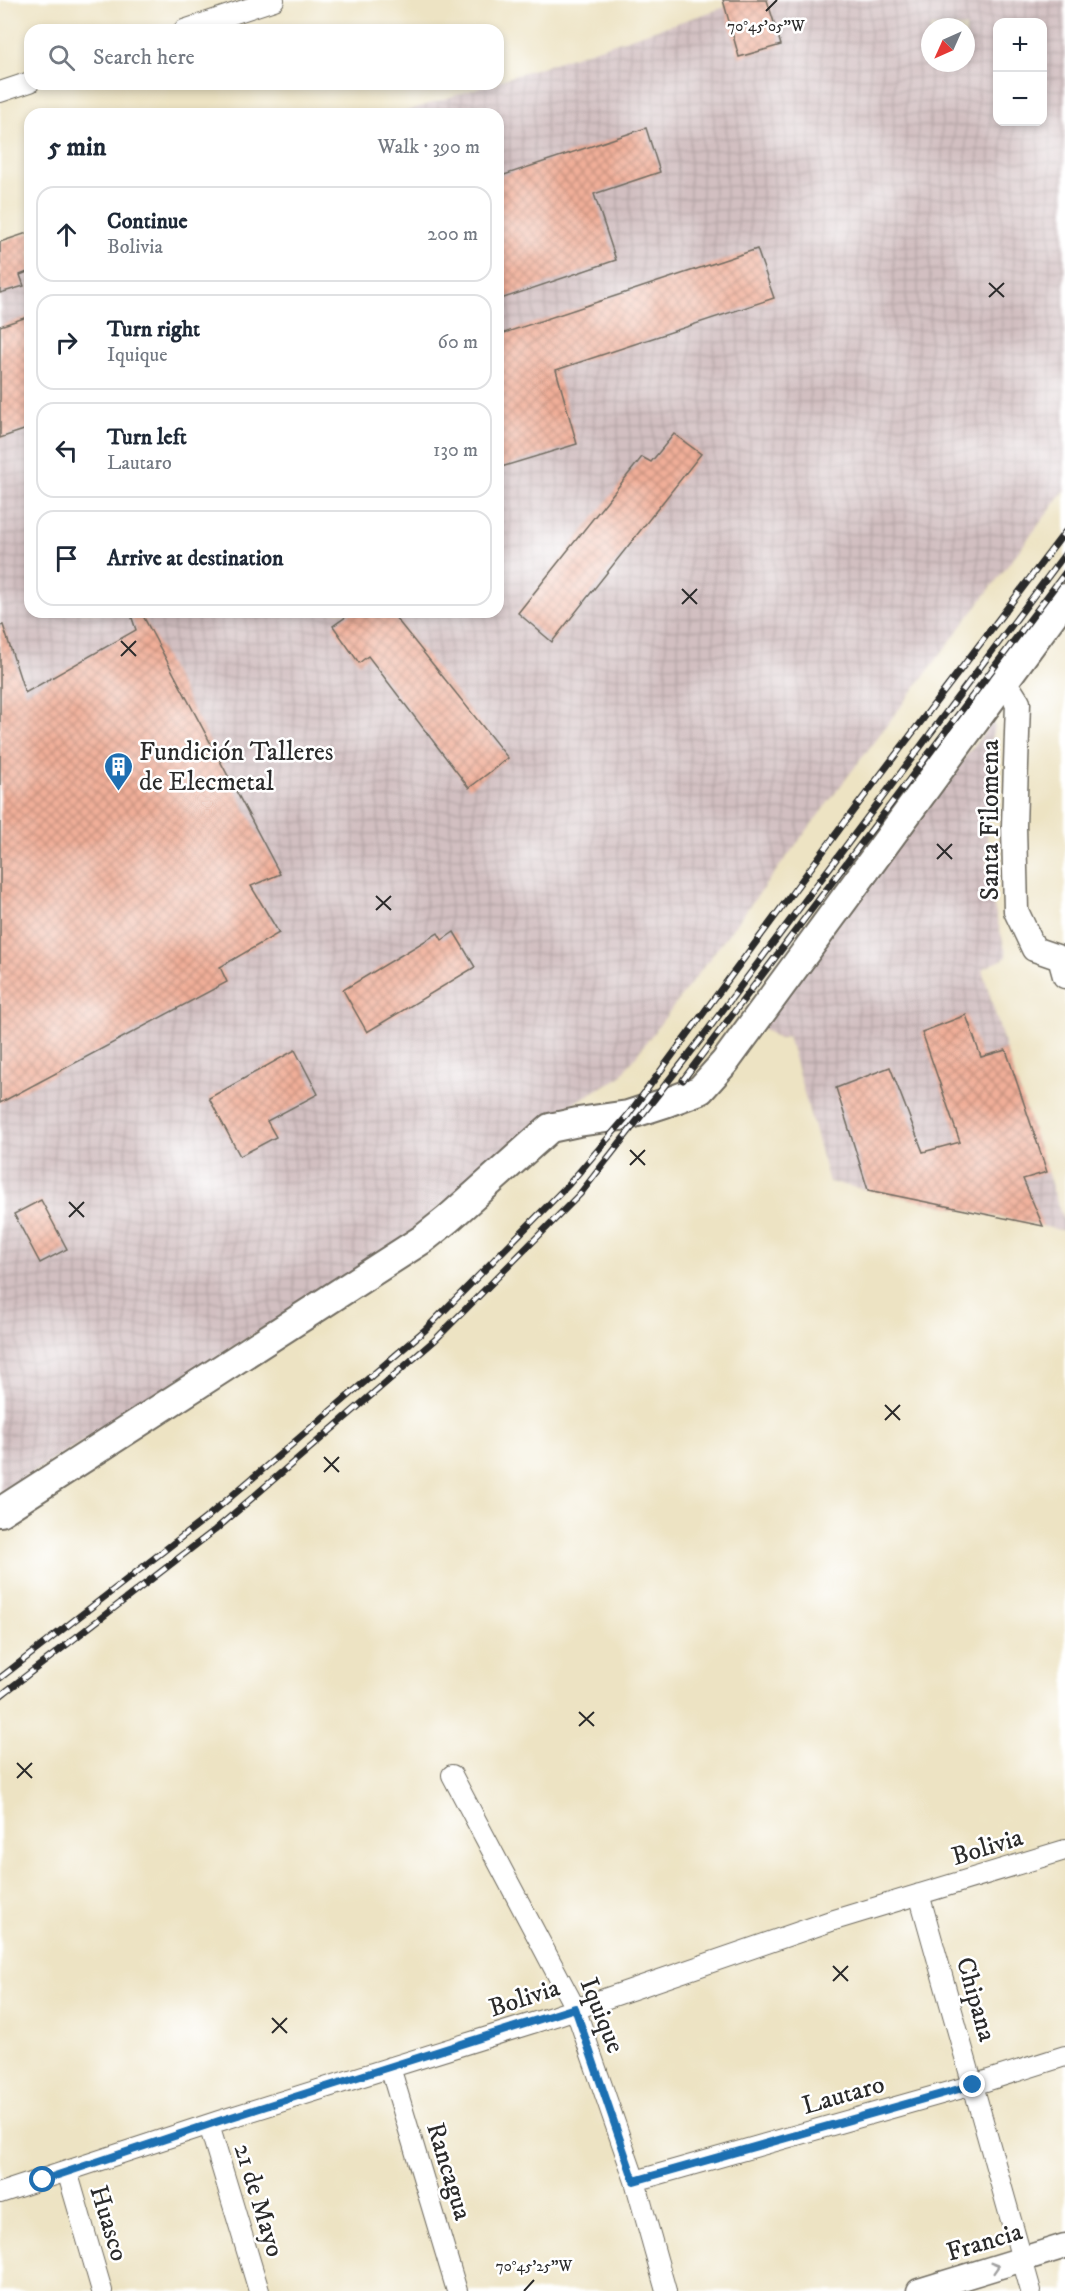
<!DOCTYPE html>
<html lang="en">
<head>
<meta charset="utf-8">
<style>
  body { margin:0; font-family:"IM FELL DW Pica",serif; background:#f2f2f3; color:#1f2937 }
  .controls { position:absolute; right:18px; top:18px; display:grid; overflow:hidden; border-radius:12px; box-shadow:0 3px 9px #0003 }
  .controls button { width:54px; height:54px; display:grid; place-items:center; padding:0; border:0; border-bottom:2px solid #e0e1e3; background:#fff; color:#1f2937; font:30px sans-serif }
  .compass { position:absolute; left:921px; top:18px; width:54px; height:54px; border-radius:50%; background:#fff; box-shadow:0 3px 9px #0003; rotate:225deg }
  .stop { position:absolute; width:18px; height:18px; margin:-14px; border:4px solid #1f6fb2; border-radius:50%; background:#fff }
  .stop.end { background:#1f6fb2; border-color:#fff; box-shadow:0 2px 6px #0008 }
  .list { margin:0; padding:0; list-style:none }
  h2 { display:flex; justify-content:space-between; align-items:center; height:78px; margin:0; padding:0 24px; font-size:26px }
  h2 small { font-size:20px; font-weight:400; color:#747a83 }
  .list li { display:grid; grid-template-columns:39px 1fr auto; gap:18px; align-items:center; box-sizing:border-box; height:96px; margin:0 12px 12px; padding:0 12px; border:2px solid #e0e1e3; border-radius:18px }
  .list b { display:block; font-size:22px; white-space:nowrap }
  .list p { margin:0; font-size:20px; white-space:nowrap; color:#747a83 }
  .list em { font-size:20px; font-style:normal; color:#747a83 }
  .icon { flex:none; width:33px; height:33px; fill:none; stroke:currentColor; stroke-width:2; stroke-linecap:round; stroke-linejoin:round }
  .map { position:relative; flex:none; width:1065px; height:2291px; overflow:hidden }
  .search { position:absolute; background:#fff; box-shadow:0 3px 9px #0003; left:24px; top:24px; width:480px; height:66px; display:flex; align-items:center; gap:15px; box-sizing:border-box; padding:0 21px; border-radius:18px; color:#747a83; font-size:22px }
  .panel { position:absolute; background:#fff; box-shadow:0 3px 9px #0003; left:24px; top:108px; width:480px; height:510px; border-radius:18px }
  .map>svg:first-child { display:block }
  .industrial { fill:url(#industrial-grid); fill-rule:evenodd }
  .building { fill:url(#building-cross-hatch) }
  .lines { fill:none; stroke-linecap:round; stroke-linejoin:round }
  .minor-casing { stroke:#6f6b60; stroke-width:22 }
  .tertiary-casing { stroke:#6f6b60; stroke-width:27 }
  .secondary-casing { stroke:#6f6b60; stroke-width:32 }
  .minor { stroke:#fff; stroke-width:20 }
  .tertiary { stroke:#fff; stroke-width:24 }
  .secondary { stroke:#fff; stroke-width:28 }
  .rail-casing { stroke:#2b2b2b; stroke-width:7 }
  .rail { stroke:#fff; stroke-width:4.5; stroke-dasharray:14; stroke-linecap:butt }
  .oneway { stroke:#a0a0a0 }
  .route { stroke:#1f6fb2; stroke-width:8 }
  .ticks { fill:none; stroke:#2b2b2b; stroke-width:2 }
  .labels { text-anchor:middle; stroke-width:5; stroke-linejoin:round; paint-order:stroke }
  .poi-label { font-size:26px; fill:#2b2b2b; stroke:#fff; text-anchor:start }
  .street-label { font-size:26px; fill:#2b2b2b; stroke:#fff }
  .ticks-label { font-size:15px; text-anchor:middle; fill:#2b2b2b; stroke:#fff; stroke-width:5; stroke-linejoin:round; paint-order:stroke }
</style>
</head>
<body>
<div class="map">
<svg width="1065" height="2291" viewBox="0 0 1065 2291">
  <defs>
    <pattern id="industrial-grid" width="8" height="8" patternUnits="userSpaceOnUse" patternTransform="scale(1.5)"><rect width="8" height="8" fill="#d2bfc1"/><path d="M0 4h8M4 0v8" fill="none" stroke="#b4a4a6"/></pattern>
    <pattern id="building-cross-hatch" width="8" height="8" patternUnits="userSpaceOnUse" patternTransform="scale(1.5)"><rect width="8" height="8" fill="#f1af99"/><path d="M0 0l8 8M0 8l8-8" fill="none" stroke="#c38f7d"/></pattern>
  </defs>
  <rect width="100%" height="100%" fill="#fff"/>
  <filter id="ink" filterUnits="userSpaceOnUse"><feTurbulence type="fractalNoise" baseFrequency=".0167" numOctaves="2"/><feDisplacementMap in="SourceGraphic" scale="12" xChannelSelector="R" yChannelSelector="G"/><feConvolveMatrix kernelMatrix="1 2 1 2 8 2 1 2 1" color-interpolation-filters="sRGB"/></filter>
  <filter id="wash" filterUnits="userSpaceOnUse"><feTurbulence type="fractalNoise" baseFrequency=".008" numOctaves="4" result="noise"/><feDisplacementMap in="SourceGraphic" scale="24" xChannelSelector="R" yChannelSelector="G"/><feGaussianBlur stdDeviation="1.35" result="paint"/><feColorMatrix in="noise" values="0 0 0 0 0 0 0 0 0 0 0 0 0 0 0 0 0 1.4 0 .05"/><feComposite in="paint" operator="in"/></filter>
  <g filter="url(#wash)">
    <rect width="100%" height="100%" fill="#ede3c3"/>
    <path class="industrial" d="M 747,0 L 1065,0 L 1065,490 L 620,1077 L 536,1124 L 393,1248 L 0,1493 L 0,244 L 30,235 L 30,612 L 498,612 L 498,114 L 398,114 L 490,84 L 498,84 L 498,81 ZM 998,22 L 1042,22 L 1042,122 L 998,122 ZM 930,27 L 966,27 L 966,63 L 930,63 Z
      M 992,722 L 995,727 L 992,736 L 988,765 L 987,880 L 1006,953 L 1006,958 L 982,969 L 1006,1050 L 1065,1225 L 1065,1231 L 829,1182 L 788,1036 L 779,1039 L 759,1026 Z"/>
    <g id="blocks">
      <path class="building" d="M 723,0 L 767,0 L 781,45 L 739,57 Z
        M 646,128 L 660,172 L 594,194 L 616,260 L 498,300 L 498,177 Z
        M 30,232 L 30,271 L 20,275 L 24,286 L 0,293 L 0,242 Z
        M 757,249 L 774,298 L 556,370 L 577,444 L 498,468 L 498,335 Z
        M 30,316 L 30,428 L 0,438 L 0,326 Z
        M 674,434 L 701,454 L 552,642 L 518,613 L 642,457 L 651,462 Z
        M 130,612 L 141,612 L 280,874 L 251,886 L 279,933 L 220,967 L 227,982 L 0,1103 L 0,626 L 3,625 L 25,693 L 136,630 Z
        M 353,612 L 391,612 L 508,758 L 469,788 L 368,656 L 359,663 L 333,626 Z
        M 454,932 L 475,967 L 367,1032 L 343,990 L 438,933 L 442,940 Z
        M 966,1015 L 981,1057 L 1006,1050 L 1047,1172 L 1023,1179 L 1043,1226 L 868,1190 L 836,1088 L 890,1067 L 923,1152 L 960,1142 L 922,1032 Z
        M 295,1050 L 318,1094 L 267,1121 L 276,1137 L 240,1156 L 209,1098 Z
        M 41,1200 L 67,1249 L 40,1263 L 14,1214 Z"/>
    </g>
  </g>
  <g filter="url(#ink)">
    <use href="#blocks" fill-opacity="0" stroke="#6f6b60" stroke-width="1.5"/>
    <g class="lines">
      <defs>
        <path id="minor" d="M 184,30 L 274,0
          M 0,92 L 30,82
          M 452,1775 L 575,2008 L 635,2181 L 666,2291
          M 919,1894 L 1031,2291
          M 390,2067 L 457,2291
          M 209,2125 L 259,2291
          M 67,2171 L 102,2291
          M 635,2181 L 973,2085 L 1065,2056
          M 0,2193 L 219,2121 L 555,2016 L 831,1921 L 1065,1850"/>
        <path id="tertiary" d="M 1001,685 L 1011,692 L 1018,703 L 1014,826 L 1016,911 L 1034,949 L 1060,958 L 1065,976
          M 919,2291 L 1065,2246"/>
        <path id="secondary" d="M 0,1512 L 423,1239 L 448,1219 L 550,1128 L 578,1122 L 628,1115 L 665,1103 L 700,1090 L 725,1062 L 1065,598"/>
      </defs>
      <use href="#minor" class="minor-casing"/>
      <use href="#tertiary" class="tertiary-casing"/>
      <use href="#secondary" class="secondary-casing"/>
      <use href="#minor" class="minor"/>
      <use href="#tertiary" class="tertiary"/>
      <use href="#secondary" class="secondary"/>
      <defs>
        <path id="rail" d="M 683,1080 L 1065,573
          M 0,1678 L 206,1518 L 425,1330 L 569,1184 L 628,1115 L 853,811 L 1065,532
          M 0,1696 L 215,1530 L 435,1340 L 580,1194 L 701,1039 L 1065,554"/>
      </defs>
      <use href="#rail" class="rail-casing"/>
      <use href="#rail" class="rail"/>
    </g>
    <defs><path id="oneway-chevron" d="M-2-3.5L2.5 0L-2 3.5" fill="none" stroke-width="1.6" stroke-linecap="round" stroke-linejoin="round" transform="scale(1.5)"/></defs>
    <use class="oneway" href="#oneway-chevron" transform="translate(995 2267) rotate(-17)"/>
  </g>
  <g class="lines" filter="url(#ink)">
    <path class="route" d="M 43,2180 L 219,2121 L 575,2008 L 634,2181 L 973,2085"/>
  </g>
  <path class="ticks" d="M 766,11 L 777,0M 989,283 L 1004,297M 989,297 L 1004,283M 682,589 L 697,604M 682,604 L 697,589M 121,641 L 136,656M 121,656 L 136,641M 937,844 L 952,859M 937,859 L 952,844M 376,896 L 391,910M 376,910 L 391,896M 630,1150 L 645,1165M 630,1165 L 645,1150M 69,1202 L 84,1217M 69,1217 L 84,1202M 885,1405 L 900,1420M 885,1420 L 900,1405M 324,1457 L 339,1472M 324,1472 L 339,1457M 579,1712 L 594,1726M 579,1726 L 594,1712M 17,1763 L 32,1778M 17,1778 L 32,1763M 833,1966 L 848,1981M 833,1981 L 848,1966M 272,2018 L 287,2033M 272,2033 L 287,2018M 524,2291 L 534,2280"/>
  <defs>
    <symbol id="building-pin" viewBox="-11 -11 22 30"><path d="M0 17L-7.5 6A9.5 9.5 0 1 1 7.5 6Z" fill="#1f6fb2" stroke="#fff"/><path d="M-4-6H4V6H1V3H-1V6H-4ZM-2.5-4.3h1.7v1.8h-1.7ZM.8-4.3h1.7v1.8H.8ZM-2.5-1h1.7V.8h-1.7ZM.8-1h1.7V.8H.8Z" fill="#fff"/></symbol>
  </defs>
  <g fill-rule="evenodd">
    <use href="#building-pin" x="102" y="750" width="33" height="45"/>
  </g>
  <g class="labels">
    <g class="poi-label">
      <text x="139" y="760">Fundición Talleres<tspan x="139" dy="30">de Elecmetal</tspan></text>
    </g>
    <g class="street-label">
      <text transform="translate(989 820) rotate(-90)" y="9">Santa Filomena</text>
      <text transform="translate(987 1846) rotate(-17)" y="9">Bolivia</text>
      <text transform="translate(524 1997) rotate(-18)" y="9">Bolivia</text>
      <text transform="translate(977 1999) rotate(74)" y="9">Chipana</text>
      <text transform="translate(603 2015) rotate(68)" y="9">Iquique</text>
      <text transform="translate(843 2094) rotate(-16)" y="9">Lautaro</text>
      <text transform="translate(450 2171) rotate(73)" y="9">Rancagua</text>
      <text transform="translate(260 2200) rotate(73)" y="9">21 de Mayo</text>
      <text transform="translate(110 2223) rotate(73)" y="9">Huasco</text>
      <text transform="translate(984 2241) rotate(-17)" y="9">Francia</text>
    </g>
  </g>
  <g class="ticks-label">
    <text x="766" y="31">70°45'05"W</text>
    <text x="534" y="2271">70°45'25"W</text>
  </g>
</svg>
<div class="controls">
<button>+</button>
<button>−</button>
</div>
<svg class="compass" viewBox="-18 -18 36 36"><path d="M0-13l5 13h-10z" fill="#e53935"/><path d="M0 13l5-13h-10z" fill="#747a83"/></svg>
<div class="stop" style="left:43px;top:2180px"></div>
<div class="stop end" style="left:973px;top:2085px"></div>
<div class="search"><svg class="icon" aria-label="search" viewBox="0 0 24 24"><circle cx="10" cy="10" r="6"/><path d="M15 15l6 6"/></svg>Search here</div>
<section class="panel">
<h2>5 min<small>Walk · 390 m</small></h2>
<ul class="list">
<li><svg class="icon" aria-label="ahead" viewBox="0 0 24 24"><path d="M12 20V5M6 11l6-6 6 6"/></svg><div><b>Continue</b><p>Bolivia</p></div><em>200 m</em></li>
<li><svg class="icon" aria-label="right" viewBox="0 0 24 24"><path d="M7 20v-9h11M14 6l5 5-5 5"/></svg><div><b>Turn right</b><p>Iquique</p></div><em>60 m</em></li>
<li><svg class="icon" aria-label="left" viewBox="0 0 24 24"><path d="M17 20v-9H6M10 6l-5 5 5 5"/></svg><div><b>Turn left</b><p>Lautaro</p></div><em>130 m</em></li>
<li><svg class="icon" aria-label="arrive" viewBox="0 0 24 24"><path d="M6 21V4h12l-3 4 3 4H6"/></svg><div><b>Arrive at destination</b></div></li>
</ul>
</section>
</div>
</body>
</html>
